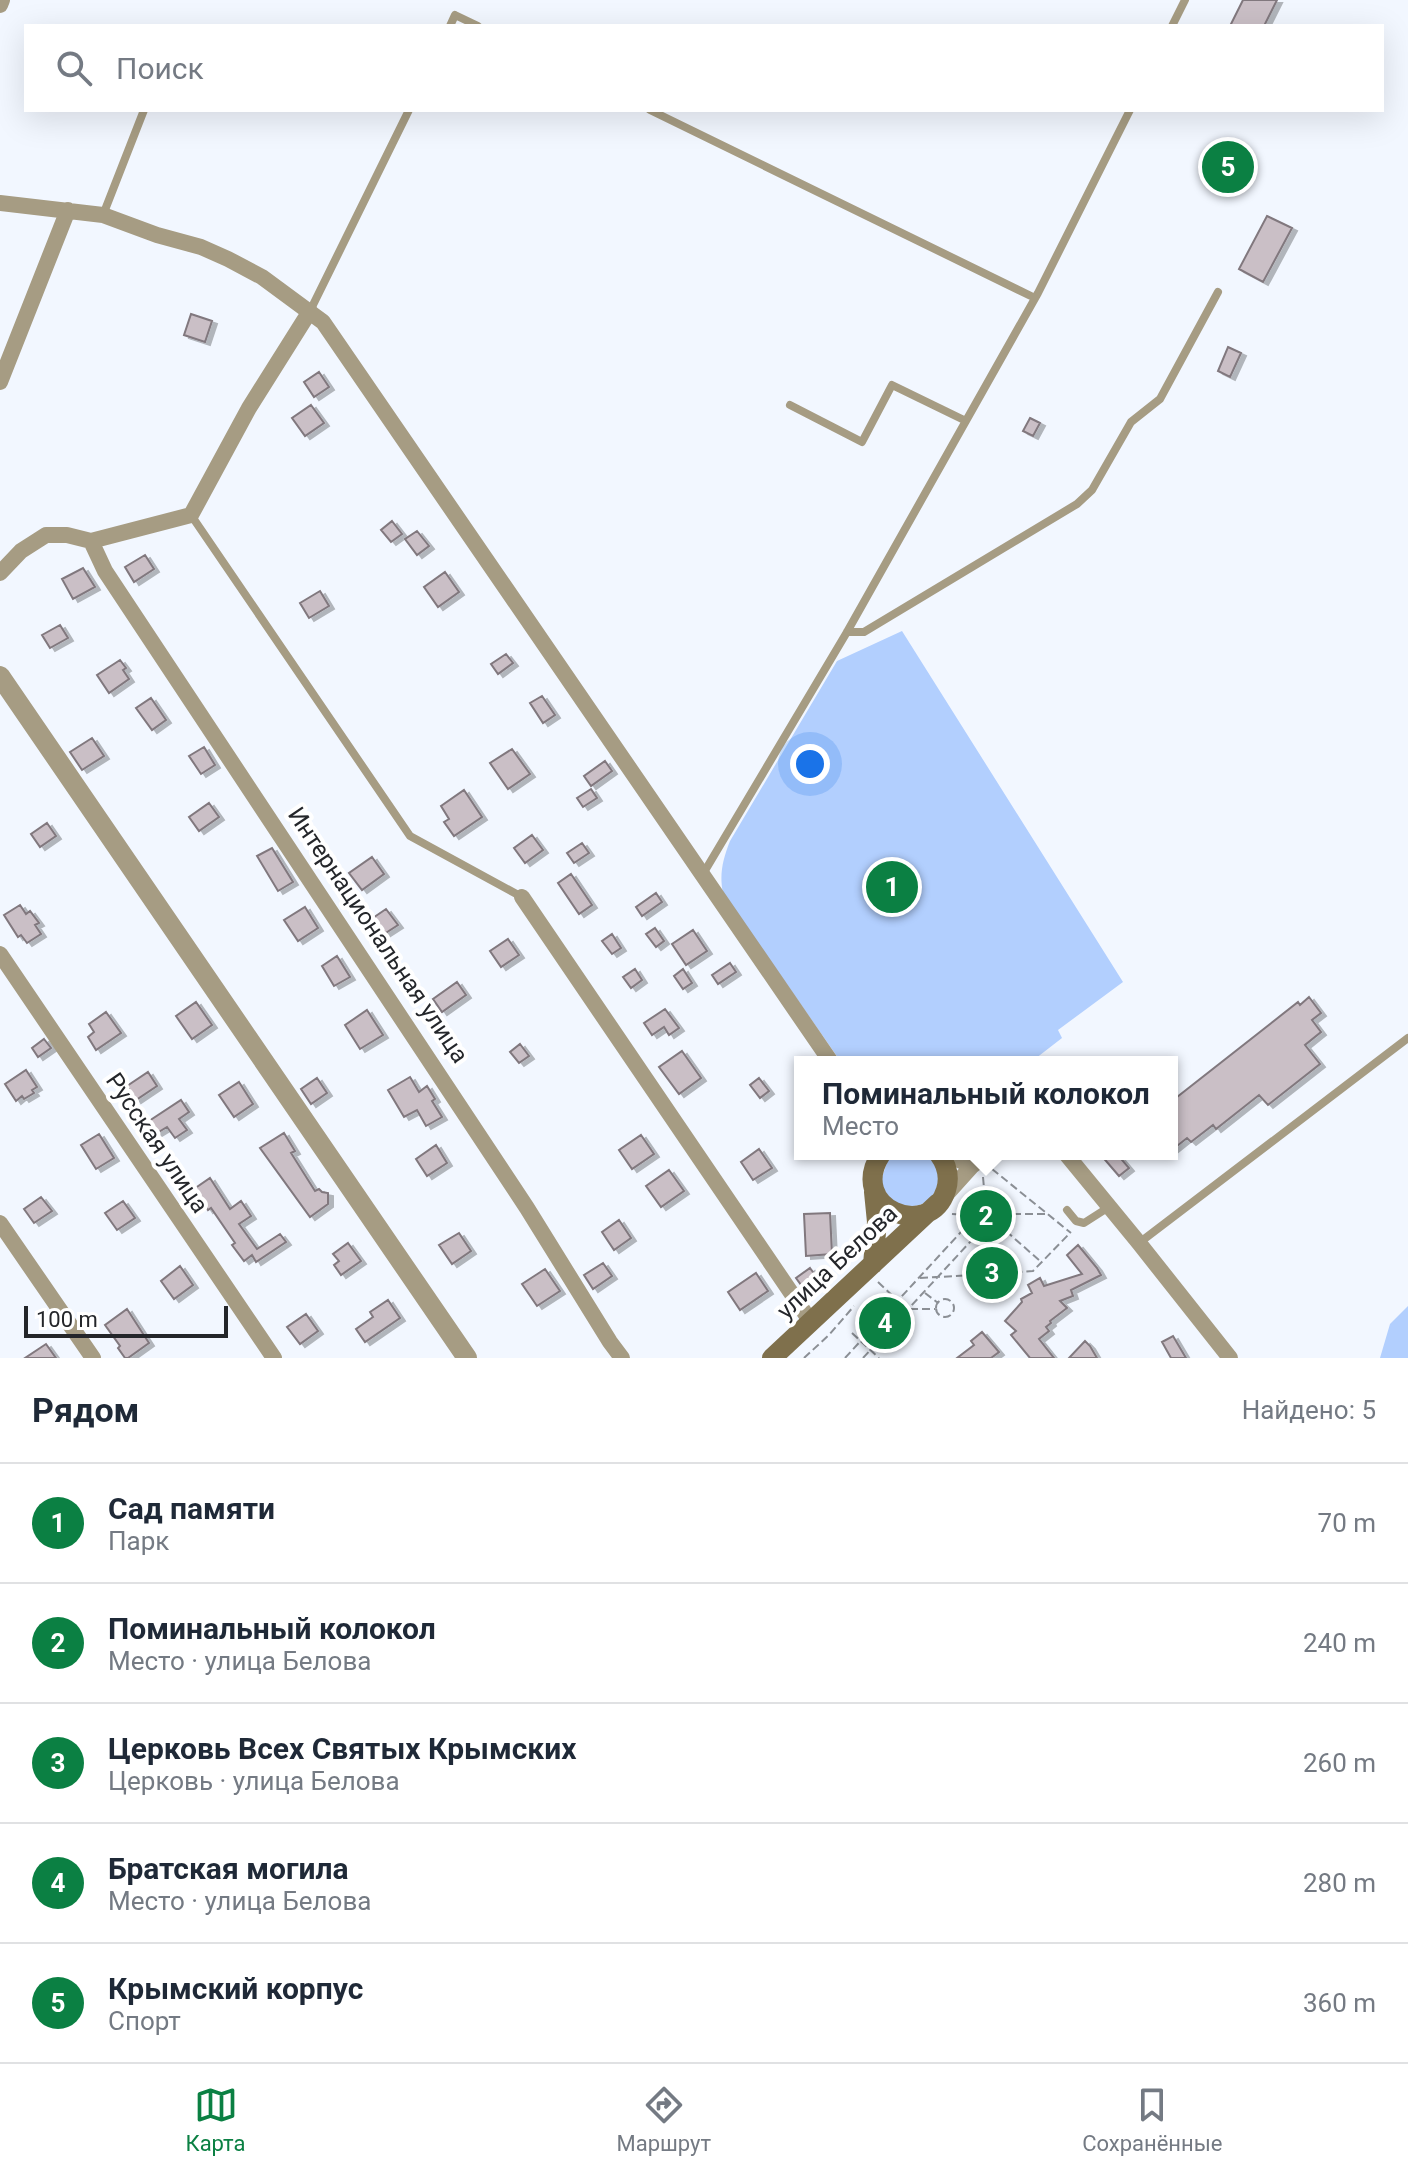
<!DOCTYPE html>
<html lang="ru">
<head>
<meta charset="utf-8">
<style>
  body { margin:0; font-family:Roboto,sans-serif; background:#f2f2f3; color:#1f2937 }
  .scale { position:absolute; left:24px; bottom:20px; width:204px; box-sizing:border-box; padding-left:8px; border:4px solid #24262a; border-top:0; font-size:22px; line-height:28px; white-space:nowrap; color:#24262a; -webkit-text-stroke:6px #fff; paint-order:stroke }
  .you { position:absolute; left:810px; top:764px; width:28px; height:28px; margin:-20px; border:6px solid #fff; border-radius:50%; background:#1a73e8; box-shadow:0 0 0 12px #1a73e833 }
  .badge { display:grid; place-items:center; width:52px; height:52px; border-radius:50%; background:#0b8043; color:#fff; font-size:26px; font-weight:700 }
  .pin { position:absolute; translate:-50% -50%; border:4px solid #fff; box-shadow:0 2px 8px #0006 }
  .popup { position:absolute; left:794px; top:1056px; width:384px; height:104px; box-sizing:border-box; display:grid; place-content:center; border-radius:0px; background:#fff; filter:drop-shadow(0 2px 6px #0005); font-size:26px; white-space:nowrap; color:#747a83 }
  .popup b { font-size:30px; color:#1f2937 }
  .popup::after { content:''; position:absolute; left:50%; top:100%; margin-left:-16px; border:16px solid transparent; border-top-color:#fff }
  .list { margin:0; padding:0; list-style:none }
  h2 { display:flex; justify-content:space-between; align-items:center; height:104px; margin:0; padding:0 32px; font-size:34px }
  h2 small { font-size:26px; font-weight:400; color:#747a83 }
  .list li { display:grid; grid-template-columns:52px 1fr auto; gap:24px; align-items:center; box-sizing:border-box; height:120px; padding:0 32px; border-top:2px solid #e0e1e3 }
  .list b { display:block; font-size:30px; white-space:nowrap }
  .list p { margin:0; font-size:26px; white-space:nowrap; color:#747a83 }
  .list em { font-size:26px; font-style:normal; color:#747a83 }
  .icon { flex:none; width:44px; height:44px; fill:none; stroke:currentColor; stroke-width:2; stroke-linecap:round; stroke-linejoin:round }
  .map { position:relative; flex:none; width:1408px; height:1358px; overflow:hidden }
  .search { position:absolute; background:#fff; box-shadow:0 8px 32px #0002; left:24px; right:24px; top:24px; height:88px; display:flex; align-items:center; gap:20px; box-sizing:border-box; padding:0 28px; border-radius:0px; color:#747a83; font-size:30px }
  .sheet { height:704px; background:#fff }
  nav { display:flex; justify-content:space-around; align-items:center; box-sizing:border-box; height:112px; border-top:2px solid #e0e1e3; background:#fff; font-size:22px; color:#747a83 }
  nav a { display:grid; justify-items:center; gap:4px }
  nav .on { color:#0b8043 }
  .map>svg:first-child { display:block }
  .green { fill:#b2cffe }
  .building { fill:#cabfc6; stroke:#81787e; stroke-width:2; filter:url(#shadow) }
  .lines { fill:none; stroke-linecap:round; stroke-linejoin:round }
  .path { stroke:#8b8f95; stroke-width:2; stroke-dasharray:8 4; stroke-linecap:butt }
  .service { stroke:#a69c83; stroke-width:8 }
  .minor { stroke:#a69c83; stroke-width:16 }
  .tertiary { stroke:#a69c83; stroke-width:20 }
  .secondary { stroke:#7f704c; stroke-width:20 }
  .labels { text-anchor:middle; stroke-width:8; stroke-linejoin:round; paint-order:stroke }
  .street-label { font-size:24px; fill:#24262a; stroke:#fff }
</style>
</head>
<body>
<div class="map">
<svg width="1408" height="1358" viewBox="0 0 1408 1358">
  <defs>
    <filter id="shadow"><feDropShadow dx="5" dy="3" stdDeviation="0" flood-color="#0004"/></filter>
  </defs>
  <rect width="100%" height="100%" fill="#f2f7ff"/>
  <path class="green" d="M 902,631 L 1123,982 L 1058,1030 L 1062,1038 L 1031,1062 L 841,1062 L 723,893 C 719,874 723,859 730,841 L 837,661 Z
    M 890,1154 L 931,1155 C 944,1172 940,1198 919,1205 C 911,1208 901,1204 893,1203 L 880,1183 Z
    M 1408,1306 L 1408,1358 L 1380,1358 L 1390,1324 Z"/>
  <path class="building" d="M 1243,0 L 1277,0 L 1264,26 L 1230,26 Z
    M 1267,216 L 1292,228 L 1263,282 L 1239,269 Z
    M 191,314 L 212,321 L 205,342 L 184,335 Z
    M 1228,347 L 1241,353 L 1230,377 L 1218,371 Z
    M 319,372 L 329,387 L 314,397 L 304,382 Z
    M 311,405 L 324,423 L 305,436 L 292,418 Z
    M 1030,418 L 1040,423 L 1033,436 L 1023,431 Z
    M 392,521 L 402,534 L 391,542 L 381,530 Z
    M 417,531 L 429,546 L 417,555 L 405,539 Z
    M 145,555 L 154,569 L 134,582 L 125,567 Z
    M 83,568 L 95,587 L 73,599 L 62,579 Z
    M 445,572 L 459,592 L 438,607 L 424,587 Z
    M 320,591 L 329,606 L 309,618 L 300,603 Z
    M 60,625 L 68,638 L 50,648 L 42,635 Z
    M 506,654 L 513,663 L 498,674 L 491,664 Z
    M 120,660 L 126,668 L 123,670 L 129,679 L 109,693 L 97,675 Z
    M 542,696 L 555,715 L 543,723 L 530,703 Z
    M 151,698 L 166,720 L 152,730 L 136,708 Z
    M 92,738 L 104,756 L 82,770 L 70,752 Z
    M 204,747 L 215,765 L 201,774 L 189,756 Z
    M 512,749 L 530,774 L 508,789 L 490,763 Z
    M 605,761 L 612,771 L 591,786 L 584,776 Z
    M 591,789 L 597,798 L 583,807 L 577,798 Z
    M 464,790 L 482,817 L 454,836 L 444,822 L 449,819 L 441,806 Z
    M 209,803 L 219,817 L 199,831 L 189,817 Z
    M 47,823 L 56,836 L 40,847 L 31,834 Z
    M 532,835 L 543,850 L 525,863 L 514,848 Z
    M 582,843 L 589,853 L 574,863 L 567,853 Z
    M 272,848 L 293,882 L 278,891 L 257,856 Z
    M 372,857 L 384,874 L 362,890 L 349,873 Z
    M 571,874 L 592,905 L 579,914 L 558,883 Z
    M 656,893 L 662,902 L 642,916 L 636,907 Z
    M 20,905 L 26,914 L 30,911 L 39,923 L 35,925 L 41,934 L 27,943 L 21,935 L 18,937 L 4,915 Z
    M 305,907 L 318,928 L 298,941 L 284,920 Z
    M 386,909 L 398,925 L 378,938 L 367,922 Z
    M 655,928 L 664,941 L 656,947 L 646,934 Z
    M 693,930 L 707,951 L 686,965 L 672,944 Z
    M 612,934 L 621,948 L 612,954 L 602,941 Z
    M 508,939 L 519,955 L 501,967 L 490,951 Z
    M 337,956 L 350,977 L 334,986 L 322,966 Z
    M 730,963 L 736,972 L 718,984 L 712,975 Z
    M 635,969 L 642,980 L 631,988 L 623,977 Z
    M 683,969 L 692,983 L 683,989 L 674,976 Z
    M 457,982 L 466,995 L 442,1012 L 433,999 Z
    M 1309,997 L 1321,1013 L 1312,1020 L 1321,1032 L 1305,1045 L 1320,1064 L 1268,1105 L 1259,1095 L 1216,1129 L 1213,1125 L 1191,1142 L 1187,1138 L 1172,1150 L 1172,1101 L 1298,1002 L 1300,1005 Z
    M 196,1002 L 212,1025 L 192,1039 L 176,1016 Z
    M 665,1009 L 679,1028 L 669,1035 L 664,1027 L 652,1035 L 644,1023 Z
    M 367,1010 L 383,1035 L 360,1049 L 345,1025 Z
    M 106,1012 L 121,1033 L 96,1050 L 88,1037 L 94,1032 L 89,1024 Z
    M 44,1039 L 51,1048 L 38,1057 L 32,1048 Z
    M 520,1044 L 529,1056 L 519,1063 L 510,1052 Z
    M 682,1051 L 701,1078 L 679,1094 L 659,1067 Z
    M 26,1070 L 37,1087 L 32,1090 L 34,1093 L 24,1099 L 22,1096 L 16,1101 L 5,1084 Z
    M 148,1072 L 157,1086 L 136,1100 L 127,1086 Z
    M 410,1077 L 419,1092 L 427,1086 L 435,1099 L 432,1101 L 442,1117 L 426,1126 L 417,1110 L 404,1117 L 388,1090 Z
    M 317,1078 L 327,1093 L 311,1104 L 301,1089 Z
    M 759,1078 L 769,1091 L 760,1098 L 750,1085 Z
    M 239,1082 L 253,1104 L 234,1117 L 219,1095 Z
    M 181,1100 L 189,1112 L 179,1119 L 187,1130 L 175,1138 L 167,1127 L 157,1133 L 149,1121 Z
    M 284,1133 L 295,1151 L 291,1153 L 315,1191 L 319,1189 L 322,1192 L 328,1193 L 328,1204 L 310,1217 L 260,1148 Z
    M 99,1134 L 114,1158 L 96,1169 L 81,1145 Z
    M 641,1135 L 654,1154 L 632,1169 L 619,1150 Z
    M 436,1145 L 447,1163 L 427,1176 L 416,1159 Z
    M 759,1149 L 772,1168 L 753,1180 L 741,1162 Z
    M 1100,1154 L 1117,1154 L 1129,1168 L 1119,1176 Z
    M 669,1170 L 684,1191 L 661,1207 L 646,1186 Z
    M 210,1178 L 230,1209 L 241,1201 L 251,1216 L 239,1224 L 257,1249 L 280,1234 L 286,1242 L 256,1262 L 252,1255 L 244,1261 L 232,1245 L 235,1243 L 211,1208 L 208,1210 L 194,1189 Z
    M 41,1197 L 52,1211 L 34,1223 L 24,1209 Z
    M 123,1201 L 135,1218 L 117,1230 L 105,1213 Z
    M 830,1213 L 832,1254 L 806,1256 L 804,1214 Z
    M 619,1220 L 631,1238 L 614,1250 L 602,1232 Z
    M 459,1233 L 471,1251 L 452,1264 L 439,1245 Z
    M 348,1243 L 361,1261 L 341,1275 L 334,1265 L 339,1261 L 333,1254 Z
    M 1078,1245 L 1097,1268 L 1101,1275 L 1071,1290 L 1073,1296 L 1060,1301 L 1067,1308 L 1050,1321 L 1051,1323 L 1046,1327 L 1049,1331 L 1039,1339 L 1054,1358 L 1030,1358 L 1011,1335 L 1016,1331 L 1005,1321 L 1022,1302 L 1021,1299 L 1032,1293 L 1028,1285 L 1040,1278 L 1044,1286 L 1082,1274 L 1067,1255 Z
    M 603,1263 L 612,1276 L 593,1289 L 584,1275 Z
    M 982,1264 L 1001,1264 L 1002,1281 L 983,1282 Z
    M 180,1266 L 193,1285 L 174,1299 L 161,1281 Z
    M 810,1268 L 818,1279 L 804,1289 L 796,1278 Z
    M 545,1269 L 560,1291 L 537,1306 L 522,1284 Z
    M 756,1273 L 768,1291 L 740,1310 L 728,1292 Z
    M 388,1300 L 400,1318 L 365,1342 L 356,1329 L 373,1317 L 370,1312 Z
    M 127,1309 L 149,1343 L 128,1358 L 125,1358 L 118,1348 L 120,1346 L 105,1325 Z
    M 306,1314 L 318,1331 L 300,1344 L 287,1327 Z
    M 982,1332 L 999,1352 L 991,1358 L 957,1358 L 974,1345 L 971,1341 Z
    M 1173,1336 L 1186,1358 L 1171,1358 L 1162,1342 Z
    M 1085,1341 L 1090,1346 L 1097,1358 L 1069,1358 Z
    M 46,1344 L 56,1358 L 25,1358 Z"/>
  <g class="lines">
    <path class="path" d="M 992,1169 L 1071,1233
      M 983,1177 L 985,1199
      M971 1215a15 15 0 1 1 30 0a15 15 0 1 1-30 0Z
      M 952,1214 L 970,1215
      M 1001,1214 L 1046,1214
      M 997,1223 L 1040,1261
      M 986,1231 L 989,1256
      M 1007,1273 L 1008,1288 L 979,1290 L 978,1281 L 974,1275 L 978,1268 L 977,1258 L 1006,1256 L 1007,1273 L 1033,1271 L 1070,1233
      M 920,1278 L 973,1275
      M 878,1282 L 897,1300
      M 925,1293 L 938,1303
      M936 1308a9 9 0 1 1 18 0a9 9 0 1 1-18 0Z
      M 910,1309 L 935,1309
      M 852,1333 L 879,1358
      M 804,1358 L 829,1335 L 854,1306
      M 845,1358 L 972,1220
      M 863,1358 L 982,1229"/>
    <path class="service" d="M 450,26 L 455,15 L 478,26
      M 1172,26 L 1185,0
      M 650,110 L 1035,298
      M 103,215 L 144,110
      M 310,311 L 409,110
      M 790,405 L 862,442 L 892,385 L 966,421
      M 191,515 L 410,836 L 522,897
      M 847,632 L 864,632 L 1077,504 L 1092,490 L 1131,422 L 1160,399 L 1218,292
      M 703,874 L 847,632 L 1038,293 L 1130,110
      M 1067,1210 L 1076,1221 L 1084,1223 L 1109,1207
      M 1139,1243 L 1408,1038"/>
    <path class="minor" d="M 0,5 L 2,0
      M 0,203 L 103,215 L 157,235 L 201,247 L 228,259 L 262,277 L 323,322 L 831,1062
      M 0,382 L 68,210
      M 91,541 L 105,571 L 527,1208 L 610,1342 L 622,1358
      M 0,573 L 21,551 L 46,535 L 67,535 L 91,541 L 191,515 L 249,408 L 310,311
      M 522,897 L 811,1322
      M 0,954 L 274,1358
      M 946,1154 L 972,1166
      M 1066,1154 L 1139,1243 L 1230,1358
      M 945,1196 L 972,1166 L 987,1154
      M 0,1223 L 93,1358"/>
    <path class="tertiary" d="M 0,676 L 467,1358"/>
    <path class="secondary" d="M 881,1154 C 846,1208 930,1242 946,1190 C 950,1177 947,1165 939,1154
      M 873,1264 L 877,1222 L 874,1192
      M 772,1358 L 938,1203"/>
  </g>
  <g class="labels">
    <g class="street-label">
      <text transform="translate(378 935) rotate(56)" y="8">Интернациональная улица</text>
      <text transform="translate(157 1143) rotate(56)" y="8">Русская улица</text>
      <text transform="translate(837 1262) rotate(-43)" y="8">улица Белова</text>
    </g>
  </g>
</svg>
<div class="scale">100 m</div>
<div class="you"></div>
<div class="pin badge" style="left:892px;top:887px">1</div>
<div class="pin badge" style="left:986px;top:1216px">2</div>
<div class="popup"><b>Поминальный колокол</b>Место</div>
<div class="pin badge" style="left:992px;top:1273px">3</div>
<div class="pin badge" style="left:885px;top:1323px">4</div>
<div class="pin badge" style="left:1228px;top:167px">5</div>
<div class="search"><svg class="icon" aria-label="search" viewBox="0 0 24 24"><circle cx="10" cy="10" r="6"/><path d="M15 15l6 6"/></svg>Поиск</div>
</div>
<section class="sheet">
<h2>Рядом<small>Найдено: 5</small></h2>
<ul class="list">
<li><span class="badge">1</span><div><b>Сад памяти</b><p>Парк</p></div><em>70 m</em></li>
<li><span class="badge">2</span><div><b>Поминальный колокол</b><p>Место · улица Белова</p></div><em>240 m</em></li>
<li><span class="badge">3</span><div><b>Церковь Всех Святых Крымских</b><p>Церковь · улица Белова</p></div><em>260 m</em></li>
<li><span class="badge">4</span><div><b>Братская могила</b><p>Место · улица Белова</p></div><em>280 m</em></li>
<li><span class="badge">5</span><div><b>Крымский корпус</b><p>Спорт</p></div><em>360 m</em></li>
</ul>
</section>
<nav>
<a class="on"><svg class="icon" aria-label="map" viewBox="0 0 24 24"><path d="M3 6l6-2 6 2 6-2v14l-6 2-6-2-6 2zM9 4v14M15 6v14"/></svg>Карта</a>
<a><svg class="icon" aria-label="directions" viewBox="0 0 24 24"><path d="M12 3l9 9-9 9-9-9zM9 14v-3h6M13 9l2 2-2 2"/></svg>Маршрут</a>
<a><svg class="icon" aria-label="saved" viewBox="0 0 24 24"><path d="M7 4h10v16l-5-4-5 4z"/></svg>Сохранённые</a>
</nav>
</body>
</html>
